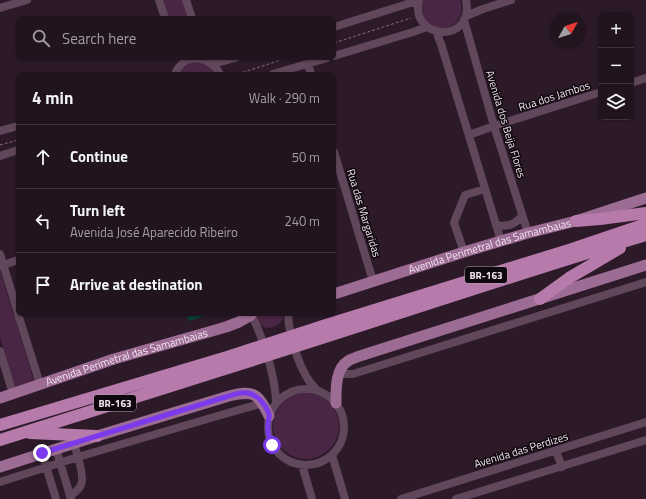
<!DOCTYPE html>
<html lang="en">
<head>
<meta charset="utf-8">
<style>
  body { margin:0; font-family:"Titillium Web",sans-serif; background:#2d212c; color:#f1f3f6 }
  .controls { position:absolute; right:12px; top:12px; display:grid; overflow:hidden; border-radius:6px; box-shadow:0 1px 3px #0004 }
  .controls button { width:36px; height:36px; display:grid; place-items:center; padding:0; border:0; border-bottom:1px solid #3e333d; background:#21141f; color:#f1f3f6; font:20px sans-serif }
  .compass { position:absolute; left:550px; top:12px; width:36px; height:36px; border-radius:50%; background:#21141f; box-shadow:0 1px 3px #0004; rotate:51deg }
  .stop { position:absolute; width:12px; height:12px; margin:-9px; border:3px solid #7c3aed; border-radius:50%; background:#fff }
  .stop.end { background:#7c3aed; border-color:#fff; box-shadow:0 1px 4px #0008 }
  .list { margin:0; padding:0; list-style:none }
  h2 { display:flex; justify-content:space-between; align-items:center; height:52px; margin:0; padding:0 16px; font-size:17px }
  h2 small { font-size:13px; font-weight:400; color:#a29ea4 }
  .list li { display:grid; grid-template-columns:26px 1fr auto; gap:12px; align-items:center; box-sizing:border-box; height:64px; padding:0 16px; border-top:1px solid #3e333d }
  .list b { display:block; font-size:15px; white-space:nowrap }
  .list p { margin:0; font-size:13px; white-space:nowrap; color:#a29ea4 }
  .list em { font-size:13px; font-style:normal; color:#a29ea4 }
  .icon { flex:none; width:22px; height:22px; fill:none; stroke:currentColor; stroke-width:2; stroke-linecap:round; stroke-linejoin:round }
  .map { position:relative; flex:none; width:646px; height:499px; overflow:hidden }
  .search { position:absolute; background:#21141f; box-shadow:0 1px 3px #0004; left:16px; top:16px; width:320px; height:44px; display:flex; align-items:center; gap:10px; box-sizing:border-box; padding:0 14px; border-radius:6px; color:#a29ea4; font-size:15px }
  .panel { position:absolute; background:#21141f; box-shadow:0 1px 3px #0004; left:16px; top:72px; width:320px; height:244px; border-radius:6px }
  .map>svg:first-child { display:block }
  .green { fill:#492643 }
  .building { fill:#074238 }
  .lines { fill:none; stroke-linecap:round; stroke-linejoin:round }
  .path { stroke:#7d6e7a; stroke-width:1; stroke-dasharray:3 2; stroke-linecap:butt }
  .minor { stroke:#60475b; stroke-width:8 }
  .major { stroke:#9d6c94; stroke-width:11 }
  .highway { stroke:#b67aab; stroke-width:12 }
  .route { stroke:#7c3aed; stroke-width:5 }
  .labels { text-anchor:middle; stroke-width:3; stroke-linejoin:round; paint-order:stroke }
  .shield { fill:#0f080e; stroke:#ada3ab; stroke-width:1 }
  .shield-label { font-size:10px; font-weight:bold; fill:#f1e5ee }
  .street-label { font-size:11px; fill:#f1e5ee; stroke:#0f080e }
</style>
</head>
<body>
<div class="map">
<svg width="646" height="499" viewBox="0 0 646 499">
  <rect width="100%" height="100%" fill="#2c1a29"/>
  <path class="green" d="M 163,0 L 183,0 L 188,18 L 169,18 Z
    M 422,0 L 460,0 C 465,13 458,27 444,28 C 442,28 438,29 437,29 C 433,27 428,22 424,20 L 421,3 Z
    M 194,62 C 205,62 209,66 216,74 L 179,74 C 182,68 187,64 194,62 Z
    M 0,270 L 34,381 L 15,388 L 0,338 Z
    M 254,314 L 284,314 C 283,325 268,334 259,323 C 257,321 256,317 254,314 Z
    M273 426a33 33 0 1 1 66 0a33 33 0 1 1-66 0Z"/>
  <path class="building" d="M 186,314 L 208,314 L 208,315 L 189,321 Z"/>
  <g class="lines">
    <path class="path" d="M 334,43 L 411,18
      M 238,74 L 287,58
      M 0,145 L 18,140"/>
    <path class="minor" d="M 159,0 L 165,18
      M 186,0 L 192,18
      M 419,0 C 409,40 475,45 466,0
      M 0,8 L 27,0
      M 466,16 L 483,9 L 511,0
      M 464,20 L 494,126 L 528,233
      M 334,27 L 407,4 L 418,1
      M 436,31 L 441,44 L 501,241
      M 334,56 L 413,32 L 427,27
      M 213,64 L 235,58
      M 308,64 L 311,74
      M 175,74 C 184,52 210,55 220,74
      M 273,74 L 327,58
      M 631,83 L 646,78
      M 0,131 L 18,126
      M 469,135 L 494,126 L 601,92
      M 334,152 L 373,281
      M 0,156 L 18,150
      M 496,225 C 508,227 514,225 522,216
      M 464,252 L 454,223 L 455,220 L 465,195 L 485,189
      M 0,254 L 18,313
      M 0,266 L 18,260
      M 18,314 L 40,384
      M 251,314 C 253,319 256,324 258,329 C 267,352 275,377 276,402
      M 288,314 C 289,336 300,375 317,390
      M 0,351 L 13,394
      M 338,374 L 353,374 L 646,282
      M268 427a38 38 0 1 1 76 0a38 38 0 1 1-76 0Z
      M 56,449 L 71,499
      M 556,451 L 562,467
      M 42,453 L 56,499
      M 332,455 L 345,499
      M 302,465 L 312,499
      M 0,482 L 78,457 L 214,417 L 263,403
      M 70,496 C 74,493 79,490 81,485 C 85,476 77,453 74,444
      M 401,499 L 646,422
      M 456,499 L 646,440"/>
    <g class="major">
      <path id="s1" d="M 334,294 L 464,252 L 528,233 L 576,221 L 646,198"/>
      <path id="s2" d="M 0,398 L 114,359 L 226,327 L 239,322 L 251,315"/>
      <path d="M 336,403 C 336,390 335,369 348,361 C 353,358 360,356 366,354 L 646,265"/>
      <path d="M 0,467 L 97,436 L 229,396 C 254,390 258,393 269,416"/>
    </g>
    <path class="highway" d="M 576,221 L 600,219 L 646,213
      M 540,299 L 569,278 L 620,248
      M 0,425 L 227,357 L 326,325 L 572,249 L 646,224
      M 30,433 L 97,436
      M 0,440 C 77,415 154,392 231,367 C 369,324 507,277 646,235"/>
  </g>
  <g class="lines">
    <path class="route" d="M 42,453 L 97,436 L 229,396 C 235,394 242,392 248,393 C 258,395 266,405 269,414 C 270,417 268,420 268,424 C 267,431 269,438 272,445"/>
  </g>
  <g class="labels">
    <g class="shield">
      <rect x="465" y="267" width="42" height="16" rx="3"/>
      <rect x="94" y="395" width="42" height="16" rx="3"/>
    </g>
    <g class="shield-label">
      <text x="486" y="279">BR-163</text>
      <text x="115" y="407">BR-163</text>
    </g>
    <g class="street-label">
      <text transform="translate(554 96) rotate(-18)" y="4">Rua dos Jambos</text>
      <text transform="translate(506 124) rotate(73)" y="4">Avenida dos Beija Flores</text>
      <text transform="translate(364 213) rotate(73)" y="4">Rua das Margaridas</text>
      <text dy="4" stroke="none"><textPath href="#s1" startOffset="163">Avenida Perimetral das Samambaias</textPath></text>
      <text dy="4" stroke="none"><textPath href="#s2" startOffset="133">Avenida Perimetral das Samambaias</textPath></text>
      <text transform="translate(521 450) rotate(-17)" y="4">Avenida das Perdizes</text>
    </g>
  </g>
</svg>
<div class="controls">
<button>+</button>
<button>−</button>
<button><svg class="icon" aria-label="layers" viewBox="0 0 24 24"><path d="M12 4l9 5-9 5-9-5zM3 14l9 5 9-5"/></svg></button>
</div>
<svg class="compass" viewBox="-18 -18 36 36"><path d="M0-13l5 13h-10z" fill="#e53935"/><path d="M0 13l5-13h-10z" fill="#a29ea4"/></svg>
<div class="stop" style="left:272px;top:445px"></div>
<div class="stop end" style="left:42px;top:453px"></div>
<div class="search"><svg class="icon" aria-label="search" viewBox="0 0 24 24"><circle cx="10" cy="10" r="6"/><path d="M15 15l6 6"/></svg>Search here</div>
<section class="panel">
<h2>4 min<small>Walk · 290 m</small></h2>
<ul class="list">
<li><svg class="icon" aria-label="ahead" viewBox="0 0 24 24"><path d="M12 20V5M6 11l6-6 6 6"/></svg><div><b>Continue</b></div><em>50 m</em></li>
<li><svg class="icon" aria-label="left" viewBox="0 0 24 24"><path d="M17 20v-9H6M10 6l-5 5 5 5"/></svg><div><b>Turn left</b><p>Avenida José Aparecido Ribeiro</p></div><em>240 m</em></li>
<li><svg class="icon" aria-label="arrive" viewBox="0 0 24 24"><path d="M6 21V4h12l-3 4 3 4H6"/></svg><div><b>Arrive at destination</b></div></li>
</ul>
</section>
</div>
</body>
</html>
